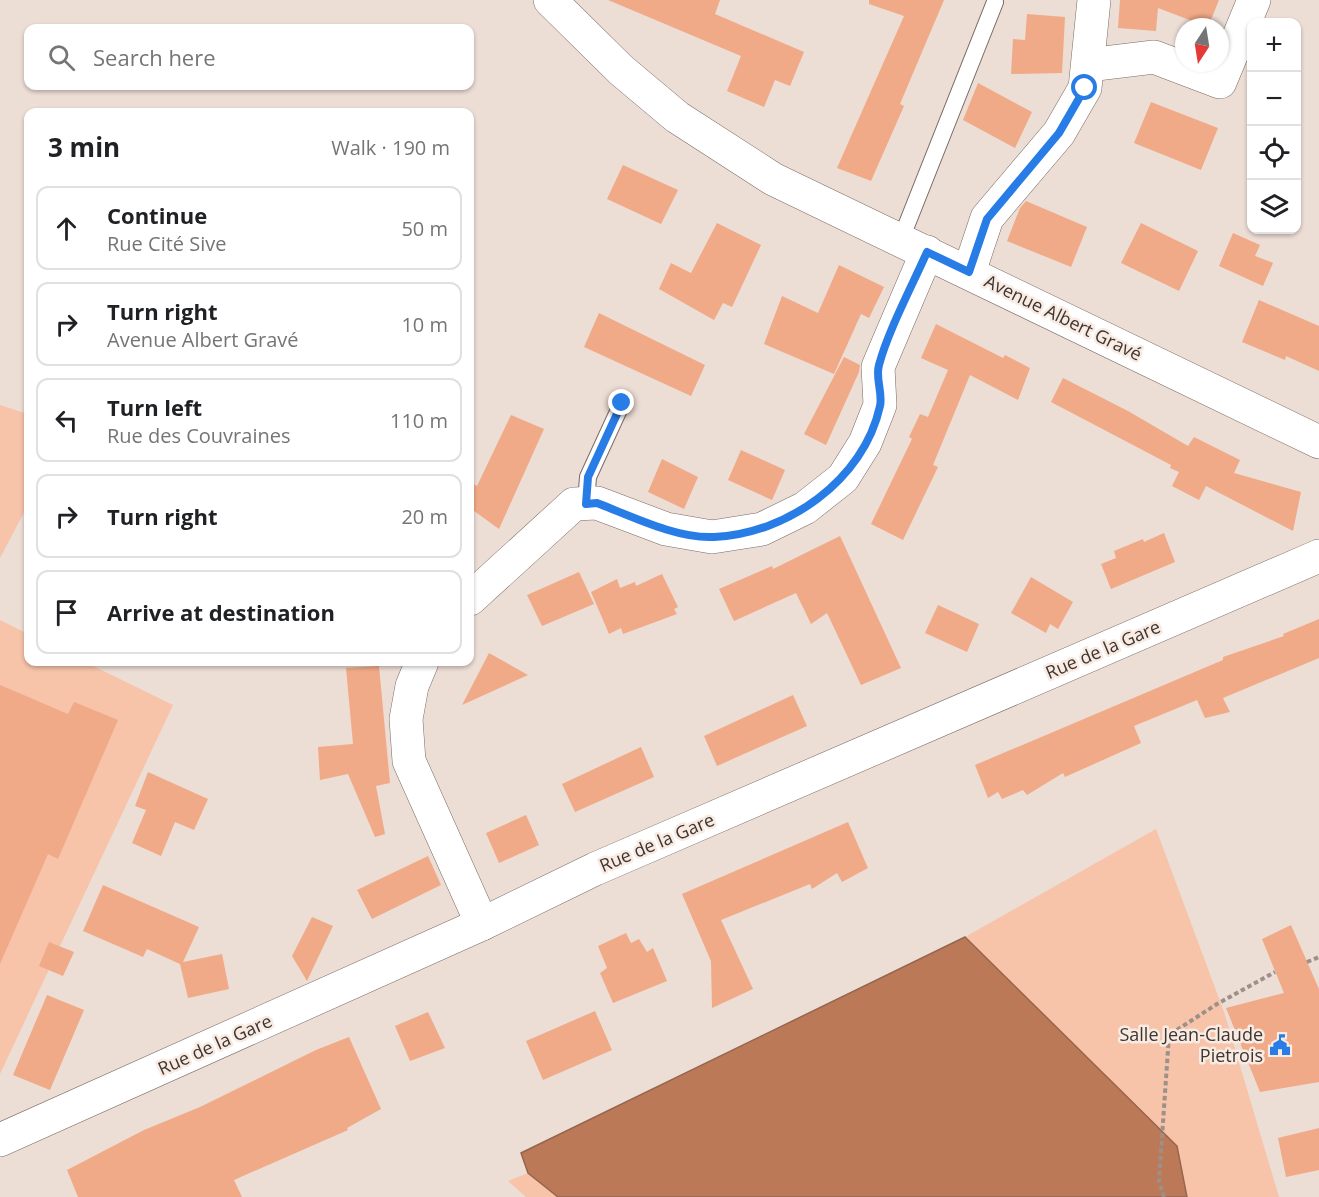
<!DOCTYPE html>
<html lang="en">
<head>
<meta charset="utf-8">
<style>
  body { margin:0; font-family:"Open Sans",sans-serif; background:#f6f6f6; color:#202124 }
  .controls { position:absolute; right:18px; top:18px; display:grid; overflow:hidden; border-radius:12px; box-shadow:0 2px 4px #0004 }
  .controls button { width:54px; height:54px; display:grid; place-items:center; padding:0; border:0; border-bottom:2px solid #e0e0e0; background:#fff; color:#202124; font:30px sans-serif }
  .compass { position:absolute; left:1175px; top:18px; width:54px; height:54px; border-radius:50%; background:#fff; box-shadow:0 2px 4px #0004; rotate:192deg }
  .stop { position:absolute; width:18px; height:18px; margin:-14px; border:4px solid #287ce6; border-radius:50%; background:#fff }
  .stop.end { background:#287ce6; border-color:#fff; box-shadow:0 2px 6px #0008 }
  .list { margin:0; padding:0; list-style:none }
  h2 { display:flex; justify-content:space-between; align-items:center; height:78px; margin:0; padding:0 24px; font-size:26px }
  h2 small { font-size:20px; font-weight:400; color:#757577 }
  .list li { display:grid; grid-template-columns:39px 1fr auto; gap:18px; align-items:center; box-sizing:border-box; height:84px; margin:0 12px 12px; padding:0 12px; border:2px solid #e0e0e0; border-radius:12px }
  .list b { display:block; font-size:22px; white-space:nowrap }
  .list p { margin:0; font-size:20px; white-space:nowrap; color:#757577 }
  .list em { font-size:20px; font-style:normal; color:#757577 }
  .icon { flex:none; width:33px; height:33px; fill:none; stroke:currentColor; stroke-width:2; stroke-linecap:round; stroke-linejoin:round }
  .map { position:relative; flex:none; width:1319px; height:1197px; overflow:hidden }
  .search { position:absolute; background:#fff; box-shadow:0 2px 4px #0004; left:24px; top:24px; width:450px; height:66px; display:flex; align-items:center; gap:15px; box-sizing:border-box; padding:0 21px; border-radius:12px; color:#757577; font-size:22px }
  .panel { position:absolute; background:#fff; box-shadow:0 2px 4px #0004; left:24px; top:108px; width:450px; height:558px; border-radius:12px }
  .map>svg:first-child { display:block }
  .green { fill:#f7c3a9 }
  .water { fill:#bc7958; stroke:#96654d; stroke-width:1.5 }
  .building { fill:#f0aa87 }
  .lines { fill:none; stroke-linecap:round; stroke-linejoin:round }
  .service-casing { stroke:#796b65; stroke-width:18 }
  .minor-casing { stroke:#796b65; stroke-width:34 }
  .tertiary-casing { stroke:#796b65; stroke-width:34 }
  .secondary-casing { stroke:#796b65; stroke-width:34 }
  .path { stroke:#9b908a; stroke-width:4; stroke-dasharray:4.5 3; stroke-linecap:butt }
  .service { stroke:#fff; stroke-width:16 }
  .minor { stroke:#fff; stroke-width:33 }
  .tertiary { stroke:#fff; stroke-width:33 }
  .secondary { stroke:#fff; stroke-width:33 }
  .route { stroke:#287ce6; stroke-width:8 }
  .labels { text-anchor:middle; stroke-width:5; stroke-linejoin:round; paint-order:stroke }
  .street-label { font-size:18px; fill:#3c3633; stroke:#f9eae2 }
  .poi-label { font-size:18px; fill:#3c3633; stroke:#f9eae2; text-anchor:end }
</style>
</head>
<body>
<div class="map">
<svg width="1319" height="1197" viewBox="0 0 1319 1197">
  <rect width="100%" height="100%" fill="#ecddd5"/>
  <path class="green" d="M 0,405 L 28,414 L 28,505 L 0,558 Z
    M 0,620 L 28,634 L 28,662 L 85,662 L 173,705 L 0,1074 Z
    M 1156,829 L 1224,1012 L 1279,1197 L 1187,1197 L 1177,1146 L 965,937 Z
    M 528,1173 L 558,1197 L 526,1197 L 508,1181 Z"/>
  <path class="water" d="M 965,937 L 1177,1146 L 1187,1197 L 558,1197 L 528,1173 L 521,1153 Z"/>
  <path class="building" d="M 608,0 L 720,0 L 715,14 L 804,52 L 790,86 L 775,80 L 764,107 L 727,91 L 741,56 Z
    M 869,0 L 944,0 L 900,104 L 904,106 L 871,181 L 837,168 L 904,16 L 869,4 Z
    M 1120,0 L 1219,0 L 1208,27 L 1158,8 L 1156,31 L 1118,28 Z
    M 1027,14 L 1065,17 L 1062,73 L 1011,74 L 1013,39 L 1025,40 Z
    M 978,83 L 1032,112 L 1015,148 L 963,120 Z
    M 1151,102 L 1218,128 L 1201,170 L 1134,143 Z
    M 623,165 L 678,190 L 661,224 L 607,199 Z
    M 1026,201 L 1087,227 L 1071,267 L 1007,241 L 1020,208 Z
    M 717,223 L 761,245 L 732,307 L 723,303 L 714,320 L 659,289 L 671,263 L 691,273 Z
    M 1141,223 L 1198,251 L 1179,291 L 1121,263 Z
    M 1233,233 L 1260,245 L 1255,256 L 1273,263 L 1263,286 L 1219,266 Z
    M 839,265 L 884,287 L 869,318 L 861,314 L 834,374 L 764,344 L 782,296 L 818,313 Z
    M 1259,300 L 1319,326 L 1319,371 L 1286,356 L 1285,360 L 1242,342 Z
    M 599,313 L 705,365 L 691,396 L 584,347 Z
    M 936,324 L 1003,358 L 1005,355 L 1030,368 L 1018,400 L 970,375 L 933,465 L 938,467 L 903,540 L 871,524 L 912,439 L 909,437 L 920,414 L 928,417 L 948,370 L 921,358 Z
    M 844,357 L 860,365 L 859,372 L 826,445 L 804,434 Z
    M 1063,378 L 1128,411 L 1188,446 L 1194,437 L 1240,460 L 1234,473 L 1301,492 L 1293,531 L 1206,486 L 1199,500 L 1172,486 L 1179,472 L 1170,468 L 1171,465 L 1051,402 Z
    M 511,415 L 544,429 L 499,529 L 470,508 L 470,482 L 477,486 Z
    M 741,450 L 785,470 L 772,500 L 728,480 Z
    M 662,459 L 698,477 L 684,509 L 648,492 Z
    M 1164,533 L 1175,562 L 1111,589 L 1101,564 L 1116,558 L 1114,551 L 1143,539 L 1144,542 Z
    M 840,536 L 901,668 L 861,685 L 827,613 L 811,624 L 796,593 L 734,621 L 719,589 L 772,566 L 773,569 Z
    M 579,572 L 594,604 L 542,626 L 527,595 Z
    M 662,574 L 678,607 L 674,609 L 677,614 L 623,634 L 621,628 L 609,634 L 591,592 L 617,579 L 620,588 L 635,582 L 636,586 Z
    M 1031,577 L 1073,602 L 1058,629 L 1050,624 L 1046,633 L 1011,613 Z
    M 938,605 L 979,624 L 967,652 L 925,633 Z
    M 1319,619 L 1319,658 L 1223,698 L 1230,712 L 1205,718 L 1197,700 L 1134,726 L 1141,743 L 1065,777 L 1063,773 L 1027,795 L 1023,790 L 1002,799 L 998,792 L 988,798 L 975,765 L 1223,660 L 1223,657 L 1284,636 L 1283,634 Z
    M 489,653 L 528,675 L 462,705 Z
    M 379,666 L 390,783 L 376,786 L 385,834 L 375,837 L 348,774 L 320,780 L 318,747 L 353,744 L 346,668 Z
    M 0,685 L 68,714 L 74,702 L 118,720 L 58,859 L 48,854 L 0,964 Z
    M 793,695 L 807,726 L 717,766 L 704,736 Z
    M 641,747 L 654,777 L 575,812 L 562,784 Z
    M 148,772 L 208,799 L 194,830 L 175,822 L 161,856 L 132,843 L 146,810 L 135,806 Z
    M 526,815 L 539,845 L 499,863 L 486,833 Z
    M 848,822 L 868,868 L 842,882 L 837,873 L 812,889 L 810,884 L 721,920 L 753,989 L 712,1008 L 711,961 L 682,894 Z
    M 428,856 L 441,885 L 372,919 L 357,890 Z
    M 103,885 L 199,927 L 183,962 L 222,954 L 229,989 L 188,998 L 180,964 L 147,949 L 143,957 L 83,931 Z
    M 312,917 L 333,926 L 307,981 L 292,956 Z
    M 1291,925 L 1319,989 L 1319,1082 L 1260,1092 L 1226,1008 L 1284,993 L 1262,939 Z
    M 626,933 L 631,943 L 639,939 L 647,952 L 653,948 L 667,981 L 613,1003 L 600,973 L 607,968 L 598,946 Z
    M 49,942 L 74,952 L 63,976 L 39,966 Z
    M 47,995 L 84,1010 L 50,1090 L 13,1075 Z
    M 595,1011 L 612,1050 L 543,1080 L 526,1041 Z
    M 428,1012 L 445,1048 L 410,1061 L 395,1026 Z
    M 349,1037 L 381,1109 L 347,1128 L 348,1130 L 234,1180 L 242,1197 L 78,1197 L 67,1170 L 144,1130 L 200,1107 L 316,1050 Z
    M 1319,1128 L 1319,1170 L 1286,1177 L 1278,1138 Z"/>
  <g class="lines">
    <defs>
      <path id="service" d="M 901,239 L 995,2
        M 586,504 L 588,477 L 622,403"/>
      <path id="minor" d="M 1088,65 L 1154,57 L 1220,82 L 1254,0
        M 969,272 L 987,218 L 1059,133 L 1085,88 L 1094,0
        M 470,599 L 574,504 L 597,503 L 666,529 L 712,537 L 762,529 L 805,508 L 843,478 L 865,443 L 880,405 L 878,367 L 927,252
        M 422,662 L 412,686 L 406,719 L 409,761 L 482,924"/>
      <path id="tertiary" d="M 550,0 L 621,70 L 677,117 L 773,179 L 1319,442"/>
      <path id="secondary" d="M 0,1140 L 482,924 L 595,869 L 1319,556"/>
    </defs>
    <use href="#service" class="service-casing"/>
    <use href="#minor" class="minor-casing"/>
    <use href="#tertiary" class="tertiary-casing"/>
    <use href="#secondary" class="secondary-casing"/>
    <path class="path" d="M 1307,962 L 1319,957
      M 1164,1197 L 1159,1181 L 1169,1035 L 1217,1004 L 1275,972"/>
    <use href="#service" class="service"/>
    <use href="#minor" class="minor"/>
    <use href="#tertiary" class="tertiary"/>
    <use href="#secondary" class="secondary"/>
  </g>
  <g class="lines">
    <path class="route" d="M 622,403 L 588,477 L 586,504 L 597,503 C 631,516 677,539 714,537 C 787,534 864,480 880,406 C 883,393 875,378 879,365 C 888,331 912,286 927,252 L 969,272 L 987,219 L 1059,133 L 1085,88"/>
  </g>
  <defs>
    <symbol id="civic-bare" viewBox="-9 -9 18 18"><path d="M-.6-6.5H3V-4.5H.6V-3L4-1V1h2V6H-6V1h2V-1L-.6-3ZM-1.2 2.5V6h2.4V2.5Z" fill="#287ce6" stroke="#f9eae2" stroke-width="2.5" paint-order="stroke"/></symbol>
  </defs>
  <g fill-rule="evenodd">
    <use href="#civic-bare" x="1265" y="1030" width="30" height="30"/>
  </g>
  <g class="labels">
    <g class="street-label">
      <text transform="translate(1063 318) rotate(26)" y="6">Avenue Albert Gravé</text>
      <text transform="translate(1103 650) rotate(-23)" y="6">Rue de la Gare</text>
      <text transform="translate(657 843) rotate(-23)" y="6">Rue de la Gare</text>
      <text transform="translate(215 1045) rotate(-24)" y="6">Rue de la Gare</text>
    </g>
    <g class="poi-label">
      <text x="1263" y="1041">Salle Jean-Claude<tspan x="1263" dy="21">Pietrois</tspan></text>
    </g>
  </g>
</svg>
<div class="controls">
<button>+</button>
<button>−</button>
<button><svg class="icon" aria-label="locate" viewBox="0 0 24 24"><circle cx="12" cy="12" r="6"/><path d="M12 2v4M12 18v4M2 12h4M18 12h4"/></svg></button>
<button><svg class="icon" aria-label="layers" viewBox="0 0 24 24"><path d="M12 4l9 5-9 5-9-5zM3 14l9 5 9-5"/></svg></button>
</div>
<svg class="compass" viewBox="-18 -18 36 36"><path d="M0-13l5 13h-10z" fill="#e53935"/><path d="M0 13l5-13h-10z" fill="#757577"/></svg>
<div class="stop" style="left:1085px;top:88px"></div>
<div class="stop end" style="left:622px;top:403px"></div>
<div class="search"><svg class="icon" aria-label="search" viewBox="0 0 24 24"><circle cx="10" cy="10" r="6"/><path d="M15 15l6 6"/></svg>Search here</div>
<section class="panel">
<h2>3 min<small>Walk · 190 m</small></h2>
<ul class="list">
<li><svg class="icon" aria-label="ahead" viewBox="0 0 24 24"><path d="M12 20V5M6 11l6-6 6 6"/></svg><div><b>Continue</b><p>Rue Cité Sive</p></div><em>50 m</em></li>
<li><svg class="icon" aria-label="right" viewBox="0 0 24 24"><path d="M7 20v-9h11M14 6l5 5-5 5"/></svg><div><b>Turn right</b><p>Avenue Albert Gravé</p></div><em>10 m</em></li>
<li><svg class="icon" aria-label="left" viewBox="0 0 24 24"><path d="M17 20v-9H6M10 6l-5 5 5 5"/></svg><div><b>Turn left</b><p>Rue des Couvraines</p></div><em>110 m</em></li>
<li><svg class="icon" aria-label="right" viewBox="0 0 24 24"><path d="M7 20v-9h11M14 6l5 5-5 5"/></svg><div><b>Turn right</b></div><em>20 m</em></li>
<li><svg class="icon" aria-label="arrive" viewBox="0 0 24 24"><path d="M6 21V4h12l-3 4 3 4H6"/></svg><div><b>Arrive at destination</b></div></li>
</ul>
</section>
</div>
</body>
</html>
